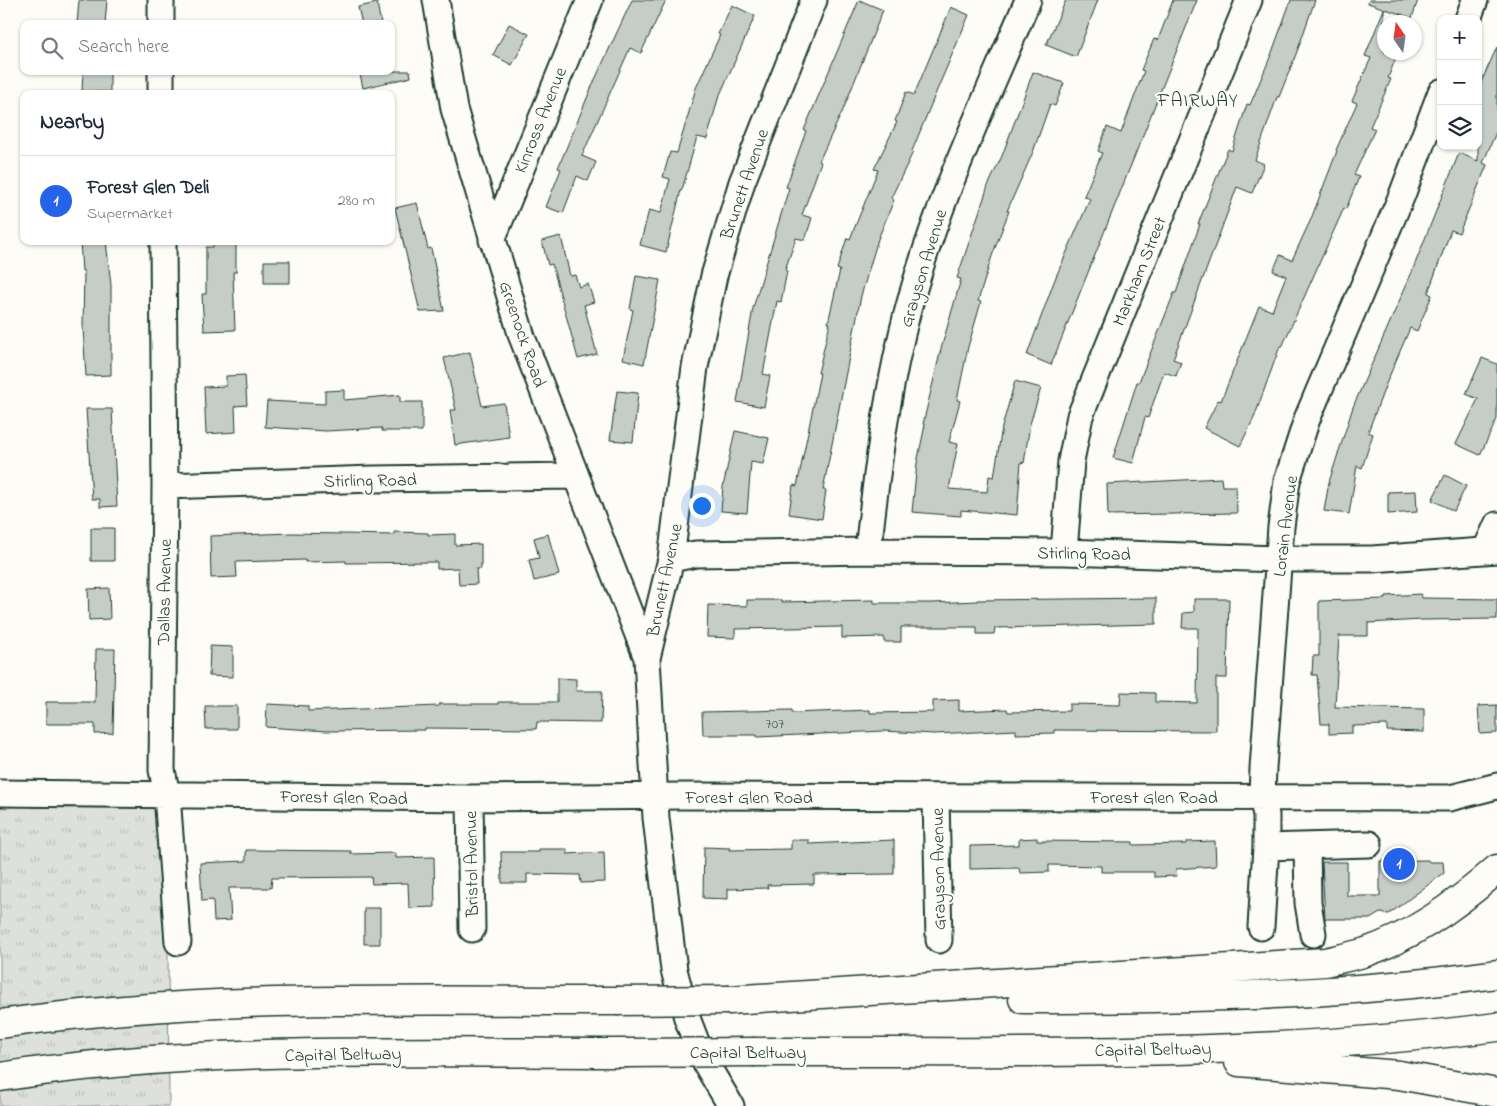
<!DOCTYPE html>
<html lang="en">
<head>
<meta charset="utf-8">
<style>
  body { margin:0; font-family:"Indie Flower",sans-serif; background:#f6f6f7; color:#1f2937 }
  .controls { position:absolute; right:15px; top:15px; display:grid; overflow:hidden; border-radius:10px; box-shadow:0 1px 4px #0004 }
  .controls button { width:45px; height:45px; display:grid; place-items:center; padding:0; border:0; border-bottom:1px solid #e0e1e3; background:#fff; color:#1f2937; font:25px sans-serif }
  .compass { position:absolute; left:1377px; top:15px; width:45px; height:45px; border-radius:50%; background:#fff; box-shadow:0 1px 4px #0004; rotate:347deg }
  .you { position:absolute; left:701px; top:505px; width:18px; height:18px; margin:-12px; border:4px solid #fff; border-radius:50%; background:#1a73e8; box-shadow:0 0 0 8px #1a73e833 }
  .badge { display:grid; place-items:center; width:32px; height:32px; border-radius:50%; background:#2563eb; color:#fff; font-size:16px; font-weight:700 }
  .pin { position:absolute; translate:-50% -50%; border:2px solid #fff; box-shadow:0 1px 5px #0006 }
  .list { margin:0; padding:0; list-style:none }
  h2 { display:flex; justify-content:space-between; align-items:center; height:65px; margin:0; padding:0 20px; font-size:21px }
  h2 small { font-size:16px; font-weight:400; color:#747a83 }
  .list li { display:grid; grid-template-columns:32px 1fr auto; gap:15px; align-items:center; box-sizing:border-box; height:90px; padding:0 20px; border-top:1px solid #e0e1e3 }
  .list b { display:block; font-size:19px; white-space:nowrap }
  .list p { margin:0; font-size:16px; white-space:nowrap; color:#747a83 }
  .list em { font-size:16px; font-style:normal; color:#747a83 }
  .icon { flex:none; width:28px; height:28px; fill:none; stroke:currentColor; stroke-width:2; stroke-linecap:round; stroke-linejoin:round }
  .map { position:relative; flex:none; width:1497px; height:1106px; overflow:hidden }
  .search { position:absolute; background:#fff; box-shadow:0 1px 4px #0004; left:20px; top:20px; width:375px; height:55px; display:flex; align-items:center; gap:12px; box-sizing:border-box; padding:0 18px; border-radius:10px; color:#747a83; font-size:19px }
  .panel { position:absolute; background:#fff; box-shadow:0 1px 4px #0004; left:20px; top:90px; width:375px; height:155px; border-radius:10px }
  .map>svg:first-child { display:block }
  .grass { fill:url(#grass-tufts); stroke:#7e8e88 }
  .building { fill:#c6cdc7; stroke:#1f3d34 }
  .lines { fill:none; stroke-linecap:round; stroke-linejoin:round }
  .minor-casing { stroke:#1f3d34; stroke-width:29 }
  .highway-casing { stroke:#1f3d34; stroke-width:31 }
  .minor { stroke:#fdfcf7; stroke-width:25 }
  .highway { stroke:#fdfcf7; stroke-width:28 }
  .highway-bridge-casing { stroke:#1f3d34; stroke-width:31; stroke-linecap:butt }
  .highway-bridge { stroke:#fdfcf7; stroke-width:28 }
  .labels { text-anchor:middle; stroke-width:4; stroke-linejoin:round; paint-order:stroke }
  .number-label { font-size:15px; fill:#496159 }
  .street-label { font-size:18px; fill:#1f3d34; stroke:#fdfcf7 }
  .neighbourhood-label { font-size:19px; letter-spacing:1px; fill:#1f3d34; stroke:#fdfcf7 }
</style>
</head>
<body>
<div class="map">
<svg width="1497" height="1106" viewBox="0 0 1497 1106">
  <defs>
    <pattern id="grass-tufts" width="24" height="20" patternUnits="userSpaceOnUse" patternTransform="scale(1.25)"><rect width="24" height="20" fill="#dde0db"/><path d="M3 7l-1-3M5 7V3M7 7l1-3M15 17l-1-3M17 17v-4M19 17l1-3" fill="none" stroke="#bdc1bd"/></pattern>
  </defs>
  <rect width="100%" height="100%" fill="#fdfcf7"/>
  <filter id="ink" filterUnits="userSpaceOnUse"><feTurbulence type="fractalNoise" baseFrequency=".02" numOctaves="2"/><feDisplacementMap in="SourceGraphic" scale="10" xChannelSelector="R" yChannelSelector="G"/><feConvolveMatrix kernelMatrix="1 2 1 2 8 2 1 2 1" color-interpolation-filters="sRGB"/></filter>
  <g filter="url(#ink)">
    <path class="grass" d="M 167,795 L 169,1106 L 0,1106 L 0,798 Z"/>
    <path class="building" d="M 79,0 L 107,0 L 105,24 L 77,24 Z
      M 632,0 L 666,0 L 641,53 L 630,48 L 582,156 L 596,162 L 588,181 L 577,176 L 563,213 L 546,207 L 561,169 L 558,168 L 592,86 Z
      M 859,0 L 883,10 L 843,110 L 819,161 L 821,162 L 802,215 L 812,218 L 805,240 L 796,238 L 785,270 L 787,271 L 781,302 L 777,301 L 763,374 L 770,376 L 764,407 L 737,402 L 753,308 L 789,188 L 786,187 L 806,131 L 804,130 Z
      M 1066,0 L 1098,0 L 1076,57 L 1046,45 Z
      M 1173,0 L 1197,0 L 1051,365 L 1027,355 L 1055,279 L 1090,199 L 1084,196 L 1102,153 L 1098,151 L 1107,127 L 1121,133 L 1144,71 L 1141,70 L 1154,39 L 1158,40 Z
      M 1291,0 L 1315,0 L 1298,49 L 1279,97 L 1277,97 L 1255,160 L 1264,164 L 1252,193 L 1237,187 L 1173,359 L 1181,362 L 1176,376 L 1164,372 L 1148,418 L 1145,417 L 1133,463 L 1113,458 L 1137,382 L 1139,382 L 1174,293 L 1176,293 L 1200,224 L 1198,224 L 1228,149 L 1232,151 L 1247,104 L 1250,105 L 1271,55 Z
      M 1369,0 L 1418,0 L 1412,18 L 1368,3 Z
      M 377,3 L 381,24 L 362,24 L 358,7 Z
      M 732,5 L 755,16 L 718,99 L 707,139 L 697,137 L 682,190 L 681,190 L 666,252 L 640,245 L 649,210 L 661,213 L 670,179 L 663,177 L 670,152 L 677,153 L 696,88 L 720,35 L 718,34 Z
      M 951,7 L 969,15 L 937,90 L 912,151 L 913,152 L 891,198 L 894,200 L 878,239 L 861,296 L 823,490 L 826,490 L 822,519 L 789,514 L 793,485 L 797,486 L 820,373 L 818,373 L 830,323 L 828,323 L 840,270 L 837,269 L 847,238 L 850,239 L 878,170 L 874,169 L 897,122 L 895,121 L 906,92 L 914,95 Z
      M 1384,9 L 1384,52 L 1398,52 L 1388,78 L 1391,79 L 1370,127 L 1375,129 L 1354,175 L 1359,177 L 1346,209 L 1344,208 L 1322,257 L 1282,347 L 1280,346 L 1254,418 L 1240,446 L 1204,428 L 1218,400 L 1221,401 L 1259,306 L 1272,311 L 1286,276 L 1273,271 L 1280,255 L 1292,260 L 1311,219 L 1337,151 L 1336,150 L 1357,103 L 1352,101 L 1371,58 L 1365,56 Z
      M 509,24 L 529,34 L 512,65 L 493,55 Z
      M 1497,47 L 1497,130 L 1483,163 L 1487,165 L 1459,233 L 1451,230 L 1428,293 L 1432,295 L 1417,331 L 1410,328 L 1386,384 L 1368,432 L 1373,434 L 1362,468 L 1357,466 L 1349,514 L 1324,511 L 1329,482 L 1353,407 L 1411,274 L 1459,153 L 1478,161 L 1478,89 Z
      M 83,71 L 110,71 L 110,92 L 82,91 Z
      M 374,71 L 410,71 L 411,77 L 363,88 L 360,74 Z
      M 1033,72 L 1064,83 L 1055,106 L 1050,104 L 1033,152 L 1007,211 L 1009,211 L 992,256 L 978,301 L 981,302 L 968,347 L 957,400 L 960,401 L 949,442 L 958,444 L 949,489 L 987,492 L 989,476 L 994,477 L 1002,427 L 1015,381 L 1041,388 L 1030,424 L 1024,463 L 1021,462 L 1017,515 L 961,510 L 961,516 L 912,512 L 917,463 L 925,425 L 923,424 L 941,349 L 961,279 L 957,278 L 988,186 L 1002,156 Z
      M 417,203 L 428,249 L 431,248 L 444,311 L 420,312 L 395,208 Z
      M 561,236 L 570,276 L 575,275 L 579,287 L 588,284 L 594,302 L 584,305 L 597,354 L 578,359 L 552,264 L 548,265 L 542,241 Z
      M 80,241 L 106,241 L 111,285 L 111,375 L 86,376 L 83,328 L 84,271 L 82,271 Z
      M 213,241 L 236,241 L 236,272 L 233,272 L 235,330 L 204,331 L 202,294 L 206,294 L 206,247 L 213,247 Z
      M 264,261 L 290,261 L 290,283 L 264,283 Z
      M 636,276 L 660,280 L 644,364 L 623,359 L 633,310 L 630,309 Z
      M 470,352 L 482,406 L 504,403 L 509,437 L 455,445 L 450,410 L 456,410 L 444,358 Z
      M 1482,358 L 1497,364 L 1497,419 L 1480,455 L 1456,444 L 1478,399 L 1466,394 Z
      M 245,375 L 247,405 L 235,406 L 236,432 L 206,434 L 204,387 L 226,386 L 226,376 Z
      M 344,390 L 344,400 L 400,395 L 400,402 L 422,402 L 422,431 L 382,431 L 382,428 L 326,431 L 265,427 L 267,401 L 325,404 L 325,391 Z
      M 617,391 L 638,393 L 633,442 L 610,440 Z
      M 86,409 L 112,409 L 117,506 L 100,507 L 100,499 L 92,499 Z
      M 735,431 L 769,438 L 763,464 L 751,462 L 747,513 L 721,511 L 723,487 Z
      M 1445,475 L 1466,486 L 1454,511 L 1432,500 Z
      M 1221,478 L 1222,486 L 1236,486 L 1237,513 L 1108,515 L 1107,484 Z
      M 1416,491 L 1417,512 L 1388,514 L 1388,492 Z
      M 91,528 L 114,528 L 114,561 L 91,561 Z
      M 394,532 L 428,533 L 428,535 L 455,534 L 455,545 L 481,544 L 481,569 L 476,569 L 477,584 L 459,585 L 458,568 L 437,569 L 437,562 L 346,563 L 346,561 L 305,562 L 305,560 L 236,562 L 237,577 L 211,578 L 210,536 L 292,533 L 394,535 Z
      M 548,534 L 559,575 L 534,581 L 529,560 L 539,558 L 534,538 Z
      M 109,588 L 110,619 L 89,620 L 88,589 Z
      M 1421,594 L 1421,598 L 1497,599 L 1497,619 L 1422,620 L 1368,623 L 1368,636 L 1339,636 L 1335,707 L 1424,709 L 1424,732 L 1387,731 L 1387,725 L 1352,726 L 1352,733 L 1329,734 L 1329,724 L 1321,724 L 1317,675 L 1312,675 L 1313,656 L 1319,656 L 1319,601 L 1386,599 L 1386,596 Z
      M 1156,598 L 1156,624 L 995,628 L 994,634 L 977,634 L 977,627 L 901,627 L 901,642 L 884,642 L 884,637 L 842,638 L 842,627 L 735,629 L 735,638 L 707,637 L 708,605 L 747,606 L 747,600 L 781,600 L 781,602 L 874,600 L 874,603 L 933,603 L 977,601 L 977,600 Z
      M 1194,599 L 1229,599 L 1227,678 L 1216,678 L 1216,731 L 1054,730 L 1054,733 L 1016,734 L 1016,730 L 934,734 L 884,731 L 757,737 L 757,735 L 703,735 L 702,712 L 792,710 L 792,713 L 870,710 L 870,713 L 933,712 L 933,701 L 959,700 L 959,711 L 1007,709 L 1008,712 L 1069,711 L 1069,704 L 1120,705 L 1121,692 L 1155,693 L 1155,702 L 1197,703 L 1198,628 L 1182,628 L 1183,613 L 1194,612 Z
      M 210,646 L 233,647 L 233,677 L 209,676 Z
      M 96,649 L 115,649 L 113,733 L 95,734 L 95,724 L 46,724 L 46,702 L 95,702 Z
      M 557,678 L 576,679 L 576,691 L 602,691 L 601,723 L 537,722 L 536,729 L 425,728 L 425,730 L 327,731 L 266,727 L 267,704 L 308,706 L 308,711 L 439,706 L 439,704 L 498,704 L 498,702 L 557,702 Z
      M 1497,705 L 1497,733 L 1480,734 L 1478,706 Z
      M 205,706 L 237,706 L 237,729 L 206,729 Z
      M 1037,838 L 1037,841 L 1133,842 L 1133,845 L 1186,844 L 1186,842 L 1215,841 L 1216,866 L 1176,869 L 1177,876 L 1154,877 L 1154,872 L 1101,872 L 1101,866 L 1049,865 L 1049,872 L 1020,873 L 1019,868 L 970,869 L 970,846 L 1019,845 L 1019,839 Z
      M 791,840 L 809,840 L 809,844 L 894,840 L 894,874 L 814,875 L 814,884 L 767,885 L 768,888 L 728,889 L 728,899 L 703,898 L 704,847 L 730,848 L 729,850 L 791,849 Z
      M 539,849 L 567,849 L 567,854 L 604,852 L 605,882 L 581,883 L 580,875 L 527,874 L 527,883 L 502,883 L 501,852 L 539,852 Z
      M 246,850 L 351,851 L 351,854 L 396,853 L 396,858 L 434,857 L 435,907 L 409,908 L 408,883 L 372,884 L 371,877 L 272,878 L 271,888 L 229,888 L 231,920 L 214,921 L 213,900 L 202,901 L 200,863 L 246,861 Z
      M 1428,860 L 1429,862 L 1443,862 L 1444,873 L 1389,914 L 1380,913 L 1370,919 L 1325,919 L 1322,862 L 1347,862 L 1347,896 L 1380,896 L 1380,861 Z
      M 364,908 L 380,908 L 380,944 L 364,944 Z"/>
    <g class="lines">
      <defs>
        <path id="minor" d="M 161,0 L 161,24
          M 436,0 L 454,109 L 522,337 L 647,658
          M 1468,19 L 1475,0
          M 161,71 L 161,94
          M 492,240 L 590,0
          M 163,241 L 165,486 L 162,770 L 167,795 L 178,942
          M 165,486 L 373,479 L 575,476
          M 1486,549 L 1497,525
          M 868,551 C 876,478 885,405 902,334 C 929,218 982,109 1028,0
          M 1064,552 L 1071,461 L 1080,416 L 1249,0
          M 671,559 L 696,554 L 868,551 L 1064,552 L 1279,559 L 1372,559 L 1497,550
          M 0,793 L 470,798 L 684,796 L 1450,798 L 1497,786
          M 936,797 L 939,940
          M 470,798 L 472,929
          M 1307,846 L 1308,903 L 1313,934
          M 1266,847 L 1369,844
          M 1261,927 L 1266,847 L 1266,815 L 1262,797 L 1263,768 L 1281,527 L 1287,481 L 1307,419 L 1402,195 L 1441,92
          M 731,1106 L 702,1057 L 687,1018 L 674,970 L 656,818 L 647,658 L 671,559 L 695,367 L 714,276 L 742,182 L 814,0"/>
        <path id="highway" d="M 1023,999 C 1181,999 1340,996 1497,974
          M 729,1000 L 1325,962 C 1338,959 1353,956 1366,952 C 1415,935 1459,903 1497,869
          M 0,1024 C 203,994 411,1001 616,1001
          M 755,1052 C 1002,1051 1251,1059 1497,1027
          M 1239,1062 L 1399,1075 L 1497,1093
          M 0,1077 C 206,1045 418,1053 626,1053"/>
      </defs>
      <use href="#minor" class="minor-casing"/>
      <use href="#highway" class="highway-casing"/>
      <use href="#minor" class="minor"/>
      <use href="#highway" class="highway"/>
      <defs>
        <path id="highway-bridge" d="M 616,1001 L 729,1000
          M 626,1053 L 755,1052"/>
      </defs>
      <use href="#highway-bridge" class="highway-bridge-casing"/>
      <use href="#highway-bridge" class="highway-bridge"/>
    </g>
  </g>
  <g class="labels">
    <g class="number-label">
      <text x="775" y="728">707</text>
    </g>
    <g class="street-label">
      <text transform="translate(540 120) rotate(-68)" y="6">Kinross Avenue</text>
      <text transform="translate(744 184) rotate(-71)" y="6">Brunett Avenue</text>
      <text transform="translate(923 268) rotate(-73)" y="6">Grayson Avenue</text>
      <text transform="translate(1139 271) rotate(-68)" y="6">Markham Street</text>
      <text transform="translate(523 334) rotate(71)" y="6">Greenock Road</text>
      <text transform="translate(370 480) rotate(-1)" y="6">Stirling Road</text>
      <text transform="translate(1285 526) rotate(-83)" y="6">Lorain Avenue</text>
      <text transform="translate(1084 553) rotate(1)" y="6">Stirling Road</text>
      <text transform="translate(664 580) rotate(-78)" y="6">Brunett Avenue</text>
      <text transform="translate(164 592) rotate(-89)" y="6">Dallas Avenue</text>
      <text transform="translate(344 797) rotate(1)" y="6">Forest Glen Road</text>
      <text x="749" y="803">Forest Glen Road</text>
      <text x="1154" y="803">Forest Glen Road</text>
      <text transform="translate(471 864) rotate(-91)" y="6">Bristol Avenue</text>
      <text transform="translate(938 869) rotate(-91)" y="6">Grayson Avenue</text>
      <text transform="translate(1153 1049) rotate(-1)" y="6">Capital Beltway</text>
      <text x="748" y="1058">Capital Beltway</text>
      <text transform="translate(343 1054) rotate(-1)" y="6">Capital Beltway</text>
    </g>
    <g class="neighbourhood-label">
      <text x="1198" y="106">FAIRWAY</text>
    </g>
  </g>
</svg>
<div class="controls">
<button>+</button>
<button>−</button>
<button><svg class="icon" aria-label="layers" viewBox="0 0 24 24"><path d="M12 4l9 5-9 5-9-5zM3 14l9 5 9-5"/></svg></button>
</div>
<svg class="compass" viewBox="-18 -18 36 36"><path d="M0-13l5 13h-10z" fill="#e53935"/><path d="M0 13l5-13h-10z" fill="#747a83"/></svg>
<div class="you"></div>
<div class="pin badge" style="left:1399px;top:864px">1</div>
<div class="search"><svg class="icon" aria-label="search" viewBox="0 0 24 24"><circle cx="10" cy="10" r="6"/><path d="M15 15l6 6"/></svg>Search here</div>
<section class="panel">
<h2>Nearby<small></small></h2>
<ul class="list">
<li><span class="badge">1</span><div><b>Forest Glen Deli</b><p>Supermarket</p></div><em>280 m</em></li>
</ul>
</section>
</div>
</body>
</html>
